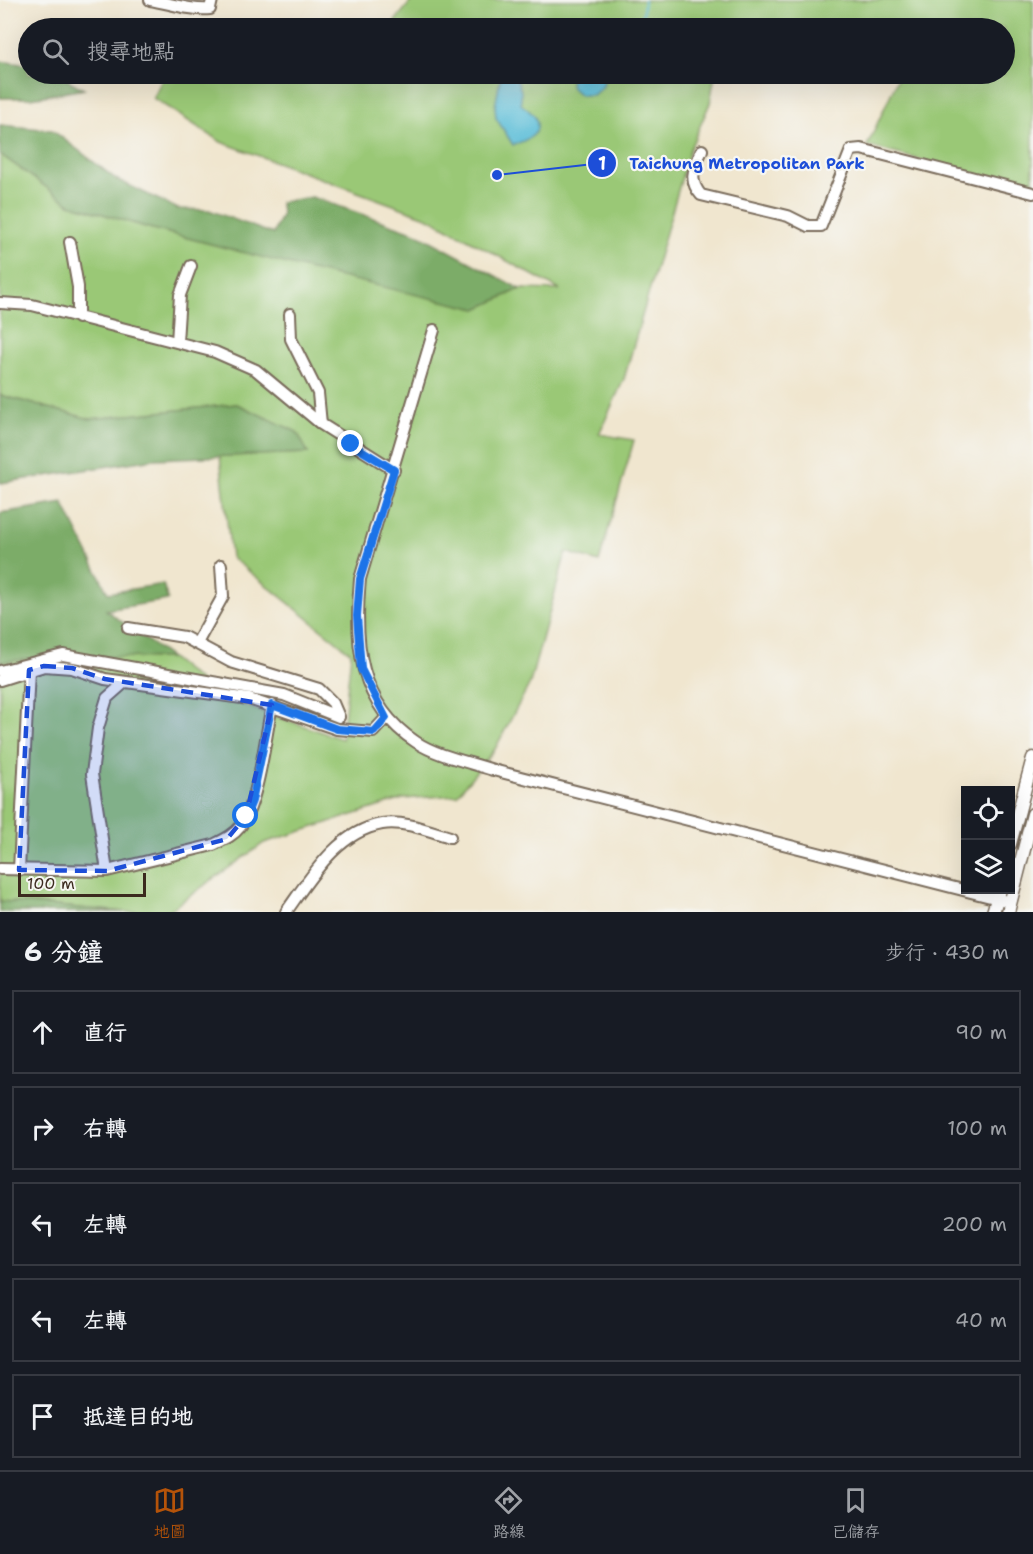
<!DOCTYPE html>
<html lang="zh-TW">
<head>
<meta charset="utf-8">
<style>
  body { margin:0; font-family:"Shantell Sans","LXGW WenKai TC",sans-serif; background:#242831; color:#f1f3f6 }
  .controls { position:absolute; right:18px; bottom:18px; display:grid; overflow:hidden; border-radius:0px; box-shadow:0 6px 24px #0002 }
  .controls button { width:54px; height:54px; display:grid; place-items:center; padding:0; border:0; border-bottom:2px solid #363941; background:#171b24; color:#f1f3f6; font:30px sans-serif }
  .scale { position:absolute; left:18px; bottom:15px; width:128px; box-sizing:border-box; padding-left:6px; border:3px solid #3b2a1e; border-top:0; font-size:16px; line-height:21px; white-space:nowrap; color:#3b2a1e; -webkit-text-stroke:4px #f6f6f2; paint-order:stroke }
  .stop { position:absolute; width:18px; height:18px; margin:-14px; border:4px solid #1a73e8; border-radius:50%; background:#fff }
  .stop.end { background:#1a73e8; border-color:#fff; box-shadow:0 2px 6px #0008 }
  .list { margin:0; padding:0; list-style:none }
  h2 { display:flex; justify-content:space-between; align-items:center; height:78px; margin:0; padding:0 24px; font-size:26px }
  h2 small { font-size:20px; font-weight:400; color:#9ea1a6 }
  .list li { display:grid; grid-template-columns:39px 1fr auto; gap:18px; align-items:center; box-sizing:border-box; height:84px; margin:0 12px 12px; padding:0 12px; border:2px solid #363941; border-radius:0px }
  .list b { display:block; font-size:22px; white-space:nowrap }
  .list em { font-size:20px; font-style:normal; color:#9ea1a6 }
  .icon { flex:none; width:33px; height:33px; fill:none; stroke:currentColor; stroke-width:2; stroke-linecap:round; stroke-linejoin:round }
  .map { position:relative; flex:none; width:1033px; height:912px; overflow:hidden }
  .search { position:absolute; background:#171b24; box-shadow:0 6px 24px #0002; left:18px; right:18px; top:18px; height:66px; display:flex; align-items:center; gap:15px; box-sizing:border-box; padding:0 21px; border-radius:33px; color:#9ea1a6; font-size:22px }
  .sheet { height:558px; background:#171b24 }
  nav { display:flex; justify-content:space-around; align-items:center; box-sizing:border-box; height:84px; border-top:2px solid #363941; background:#171b24; font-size:16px; color:#9ea1a6 }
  nav a { display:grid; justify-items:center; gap:3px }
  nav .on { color:#b45309 }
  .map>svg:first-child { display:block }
  .green { fill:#9ac876; stroke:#6a794a; stroke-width:1.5 }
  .forest { fill:#7bac67; stroke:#5b6b42; stroke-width:1.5 }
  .water { fill:#5abdd8; stroke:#4a747b; stroke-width:1.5 }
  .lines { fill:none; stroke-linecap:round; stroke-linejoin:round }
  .stream { stroke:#5abdd8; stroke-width:2 }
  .minor-casing { stroke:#7a6c5c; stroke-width:14 }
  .tertiary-casing { stroke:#7a6c5c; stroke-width:15 }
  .minor { stroke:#fff; stroke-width:10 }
  .tertiary { stroke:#fff; stroke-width:12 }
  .route { stroke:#1a73e8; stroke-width:8 }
  .marked { fill:#1d4ed8; fill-opacity:0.2; stroke:#1d4ed8; stroke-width:4.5; stroke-dasharray:12 8; stroke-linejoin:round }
  .leader { fill:none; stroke:#1d4ed8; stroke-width:2 }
  .callout-dot { fill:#1d4ed8; stroke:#f6f6f2; stroke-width:2 }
  .mark-label { font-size:18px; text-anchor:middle; font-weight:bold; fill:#fff }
  .callout-label { font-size:16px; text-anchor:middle; font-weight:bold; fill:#1d4ed8; stroke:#f6f6f2; stroke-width:4.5; stroke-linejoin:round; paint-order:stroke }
</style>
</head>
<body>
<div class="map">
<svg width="1033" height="912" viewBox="0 0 1033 912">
  <rect width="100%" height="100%" fill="#f6f6f2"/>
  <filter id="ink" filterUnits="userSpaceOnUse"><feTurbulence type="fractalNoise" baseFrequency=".0167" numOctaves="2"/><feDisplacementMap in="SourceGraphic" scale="12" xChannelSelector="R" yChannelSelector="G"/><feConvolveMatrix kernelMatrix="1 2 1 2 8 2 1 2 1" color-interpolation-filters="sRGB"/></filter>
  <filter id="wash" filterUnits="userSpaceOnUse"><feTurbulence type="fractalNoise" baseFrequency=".008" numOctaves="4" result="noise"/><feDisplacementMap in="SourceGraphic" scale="24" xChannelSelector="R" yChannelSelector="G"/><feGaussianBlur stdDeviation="1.35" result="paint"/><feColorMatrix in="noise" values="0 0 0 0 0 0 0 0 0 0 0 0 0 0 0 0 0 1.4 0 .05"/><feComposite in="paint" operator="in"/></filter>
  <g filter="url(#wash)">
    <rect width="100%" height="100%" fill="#f0e6cf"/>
    <path class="green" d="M 412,0 L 1033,0 L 1033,189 L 867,146 L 900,74 L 1004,74 L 1004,28 L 357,28 L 392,25 Z
      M 165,74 L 715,74 L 710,103 L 690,149 L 624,379 L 599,434 L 634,440 L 599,562 L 566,552 L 530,683 L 495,749 L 457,795 L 403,799 L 264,843 L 167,912 L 124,912 L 0,901 L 0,662 L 60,656 L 171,658 L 220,697 L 342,739 L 351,653 L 231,557 L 220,456 L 308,453 L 297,432 L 237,404 L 90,419 L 0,395 L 0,154 L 70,204 L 149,228 L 477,309 L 520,289 L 560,290 L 429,218 L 221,142 L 153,98 Z"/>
    <path class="forest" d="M 0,61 L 28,65 L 28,74 L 57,74 L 84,89 L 31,98 L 0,98 Z
      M 0,125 L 52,130 L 116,179 L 178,209 L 209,210 L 273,234 L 282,213 L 280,202 L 312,197 L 416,233 L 520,289 L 477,309 L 311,270 L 149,228 L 70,204 L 0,154 Z
      M 0,395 L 90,419 L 237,404 L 297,432 L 308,453 L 154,459 L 0,483 Z
      M 63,503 L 108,593 L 163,584 L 168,600 L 106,610 L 171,658 L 60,656 L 0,662 L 0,513 Z
      M 0,901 L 124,912 L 0,912 Z"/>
    <path class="water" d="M 501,74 L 515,74 L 521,91 L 521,104 C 525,108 532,112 535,117 C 544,136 525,140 513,145 L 496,118 L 495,107 Z
      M 571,74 L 605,74 L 603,86 L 593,95 L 580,95 L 570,86 Z"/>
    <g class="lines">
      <path class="stream" d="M 635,28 L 643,13 L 644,0"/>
    </g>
  </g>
  <g filter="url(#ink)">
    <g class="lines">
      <defs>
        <path id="minor" d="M 150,0 C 169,3 191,11 210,9 L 212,0
          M 702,150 C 695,167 687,179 701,195 L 788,216 L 808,226 L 821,226 L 851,150 L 861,149 L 1033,193
          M 70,242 L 78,287 L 78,318
          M 0,303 L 32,305 L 215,352 L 256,370 L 321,424 L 394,470
          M 290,314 L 291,339 L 318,393 L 321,424
          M 434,330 L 360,579 C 354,642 358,704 416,742 C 437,756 469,762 493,770 L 1010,902
          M 177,342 L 180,295 L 191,266
          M 197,643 L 223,596 L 221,565
          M 0,671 L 63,655 L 284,695 L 339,717 L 333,703 L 319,689 L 231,662 L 184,637 L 128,628
          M 0,680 L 44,666 L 72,668 L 105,679 L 249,699 L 337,729 L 373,732 L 386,718
          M 0,869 L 107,871 L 213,845 C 223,840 233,836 240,827 C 258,805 266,734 272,705
          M 19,870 L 29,670
          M 107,871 L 92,774 L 98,728 L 107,698 L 124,683
          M 286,912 C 311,877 337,832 382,824 C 403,820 430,831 450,837"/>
        <path id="tertiary" d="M 1010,844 L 1033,758
          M 993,912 L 1000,890
          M 1008,912 L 1033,814"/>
      </defs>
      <use href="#minor" class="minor-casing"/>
      <use href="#tertiary" class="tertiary-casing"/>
      <use href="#minor" class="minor"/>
      <use href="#tertiary" class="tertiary"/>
    </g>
  </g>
  <g class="lines" filter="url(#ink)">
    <path class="route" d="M 246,816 L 252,801 L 272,705 L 337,729 L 374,732 L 386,718 L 361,669 L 357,616 L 360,579 L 394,470 L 351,444"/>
  </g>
  <path class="marked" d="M 44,666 L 72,668 L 105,679 L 272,705 L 246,816 L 227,839 L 107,871 L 19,870 L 29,670 Z"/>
  <path class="leader" d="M497 175L602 163"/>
  <g class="callout-dot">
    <circle cx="497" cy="175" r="6"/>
    <circle cx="602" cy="163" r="15"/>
  </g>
  <g class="mark-label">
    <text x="602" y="170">1</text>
  </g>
  <g class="callout-label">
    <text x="747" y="169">Taichung Metropolitan Park</text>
  </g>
</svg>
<div class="controls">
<button><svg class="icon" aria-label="locate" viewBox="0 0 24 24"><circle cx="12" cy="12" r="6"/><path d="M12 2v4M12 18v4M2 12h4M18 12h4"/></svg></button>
<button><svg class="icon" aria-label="layers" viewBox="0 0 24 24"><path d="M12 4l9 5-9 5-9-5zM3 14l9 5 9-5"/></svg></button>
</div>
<div class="scale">100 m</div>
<div class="stop" style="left:246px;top:816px"></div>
<div class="stop end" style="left:351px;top:444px"></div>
<div class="search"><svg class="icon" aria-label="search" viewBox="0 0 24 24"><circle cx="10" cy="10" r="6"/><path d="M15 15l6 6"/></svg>搜尋地點</div>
</div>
<section class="sheet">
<h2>6 分鐘<small>步行 · 430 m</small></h2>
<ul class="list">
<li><svg class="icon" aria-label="ahead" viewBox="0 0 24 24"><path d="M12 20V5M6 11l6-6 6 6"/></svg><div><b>直行</b></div><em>90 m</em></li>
<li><svg class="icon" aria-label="right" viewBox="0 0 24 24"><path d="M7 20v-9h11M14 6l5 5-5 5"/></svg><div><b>右轉</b></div><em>100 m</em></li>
<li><svg class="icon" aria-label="left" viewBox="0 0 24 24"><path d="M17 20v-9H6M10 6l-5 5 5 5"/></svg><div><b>左轉</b></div><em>200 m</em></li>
<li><svg class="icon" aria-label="left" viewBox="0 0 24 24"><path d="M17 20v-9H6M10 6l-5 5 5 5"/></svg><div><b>左轉</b></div><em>40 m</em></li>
<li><svg class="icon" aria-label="arrive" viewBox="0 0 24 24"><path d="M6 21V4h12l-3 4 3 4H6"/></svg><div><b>抵達目的地</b></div></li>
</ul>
</section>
<nav>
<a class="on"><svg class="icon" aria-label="map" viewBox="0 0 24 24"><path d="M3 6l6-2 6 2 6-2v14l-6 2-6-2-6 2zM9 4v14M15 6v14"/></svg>地圖</a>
<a><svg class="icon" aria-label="directions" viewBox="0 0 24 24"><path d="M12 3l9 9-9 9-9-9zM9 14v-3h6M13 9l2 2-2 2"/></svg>路線</a>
<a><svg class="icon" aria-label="saved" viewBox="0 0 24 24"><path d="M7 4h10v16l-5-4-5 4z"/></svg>已儲存</a>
</nav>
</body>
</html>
